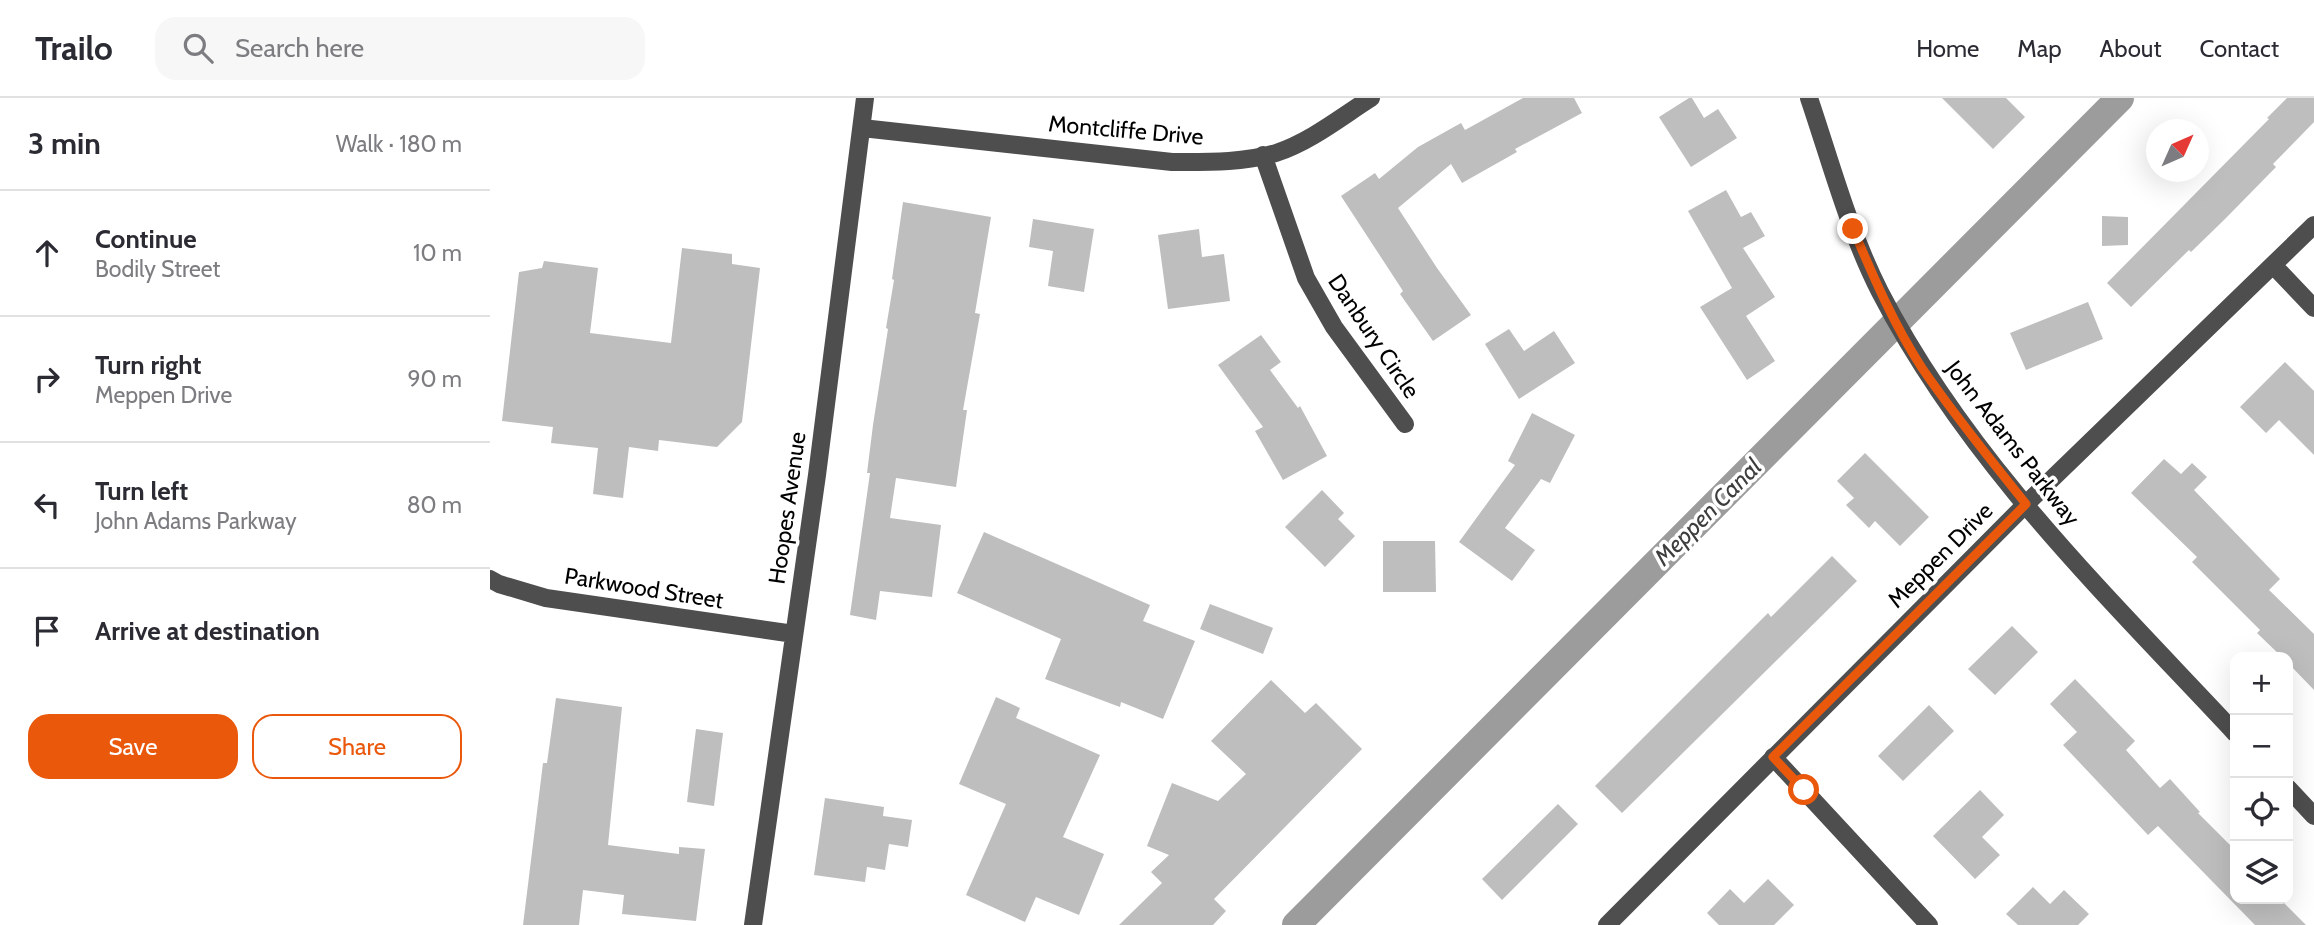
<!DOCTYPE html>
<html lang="en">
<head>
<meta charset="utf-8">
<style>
  body { margin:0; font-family:Cabin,sans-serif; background:#f7f7f7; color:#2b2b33 }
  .controls { position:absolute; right:21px; bottom:21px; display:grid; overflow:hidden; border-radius:14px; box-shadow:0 7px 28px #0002 }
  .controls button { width:63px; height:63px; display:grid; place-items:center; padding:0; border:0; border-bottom:2px solid #e1e1e2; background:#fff; color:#2b2b33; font:35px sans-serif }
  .compass { position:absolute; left:1656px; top:21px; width:63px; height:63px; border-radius:50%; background:#fff; box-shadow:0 7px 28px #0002; rotate:45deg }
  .stop { position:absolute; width:21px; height:21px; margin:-16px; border:5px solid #ea580c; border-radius:50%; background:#fff }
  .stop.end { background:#ea580c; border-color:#fff; box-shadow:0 2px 7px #0008 }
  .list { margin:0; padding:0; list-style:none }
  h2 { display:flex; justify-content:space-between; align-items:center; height:91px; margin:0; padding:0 28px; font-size:30px }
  h2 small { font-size:23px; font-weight:400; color:#7c7c81 }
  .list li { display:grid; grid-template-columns:46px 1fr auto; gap:21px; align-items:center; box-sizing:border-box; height:126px; padding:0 28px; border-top:2px solid #e1e1e2 }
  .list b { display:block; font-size:26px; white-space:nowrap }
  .list p { margin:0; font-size:23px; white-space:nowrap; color:#7c7c81 }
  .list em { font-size:23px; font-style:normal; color:#7c7c81 }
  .actions { display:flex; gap:14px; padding:21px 28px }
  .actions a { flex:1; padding:16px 0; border:2px solid #ea580c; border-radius:21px; text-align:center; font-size:24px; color:#ea580c }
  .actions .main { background:#ea580c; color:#fff }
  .icon { flex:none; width:38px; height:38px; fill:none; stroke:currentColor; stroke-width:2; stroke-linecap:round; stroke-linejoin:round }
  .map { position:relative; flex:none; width:1824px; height:827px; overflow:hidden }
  header { display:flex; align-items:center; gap:42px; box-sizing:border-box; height:98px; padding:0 35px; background:#fff; border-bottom:2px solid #e1e1e2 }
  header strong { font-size:33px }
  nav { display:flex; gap:38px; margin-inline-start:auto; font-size:24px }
  .search { width:490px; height:63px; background:#f7f7f7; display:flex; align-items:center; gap:18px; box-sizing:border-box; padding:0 24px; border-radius:21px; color:#7c7c81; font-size:26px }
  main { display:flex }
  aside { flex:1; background:#fff }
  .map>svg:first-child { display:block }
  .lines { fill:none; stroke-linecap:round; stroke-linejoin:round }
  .canal { stroke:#9c9c9c; stroke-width:28 }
  .building { fill:#bebebe }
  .minor { stroke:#4e4e4e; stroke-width:18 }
  .route { stroke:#ea580c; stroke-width:9 }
  .labels { text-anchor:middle; stroke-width:7; stroke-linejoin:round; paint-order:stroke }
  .street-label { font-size:23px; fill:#000; stroke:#fff }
  .water-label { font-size:24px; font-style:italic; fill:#3d3d3d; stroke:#fff }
</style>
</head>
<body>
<header>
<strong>Trailo</strong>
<div class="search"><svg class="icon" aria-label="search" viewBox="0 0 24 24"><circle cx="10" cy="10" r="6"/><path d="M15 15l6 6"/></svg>Search here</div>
<nav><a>Home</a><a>Map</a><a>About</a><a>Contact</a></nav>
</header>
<main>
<aside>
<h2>3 min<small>Walk · 180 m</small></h2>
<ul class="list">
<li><svg class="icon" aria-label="ahead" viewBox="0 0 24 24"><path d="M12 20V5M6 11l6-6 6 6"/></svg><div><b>Continue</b><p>Bodily Street</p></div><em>10 m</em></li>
<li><svg class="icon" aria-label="right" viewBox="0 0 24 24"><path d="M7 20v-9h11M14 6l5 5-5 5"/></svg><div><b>Turn right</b><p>Meppen Drive</p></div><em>90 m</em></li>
<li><svg class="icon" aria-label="left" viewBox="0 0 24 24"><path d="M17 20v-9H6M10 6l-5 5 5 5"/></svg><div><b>Turn left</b><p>John Adams Parkway</p></div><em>80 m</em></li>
<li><svg class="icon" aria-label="arrive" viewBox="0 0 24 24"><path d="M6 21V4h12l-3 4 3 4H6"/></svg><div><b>Arrive at destination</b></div></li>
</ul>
<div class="actions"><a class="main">Save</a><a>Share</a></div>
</aside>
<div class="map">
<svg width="1824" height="827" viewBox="0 0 1824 827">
  <rect width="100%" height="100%" fill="#fff"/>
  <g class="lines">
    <path class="canal" d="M 806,827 L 1630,0"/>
  </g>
  <path class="building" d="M 1033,0 L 1084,0 L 1092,15 L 1025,51 L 1027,54 L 972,85 L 961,66 L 908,110 L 947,170 L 981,217 L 943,243 L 910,196 L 913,193 L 851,98 L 885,75 L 889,81 L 928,49 L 971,25 L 975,32 Z
    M 1199,0 L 1202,0 L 1214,20 L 1228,11 L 1247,40 L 1201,69 L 1169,19 Z
    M 1452,0 L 1516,0 L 1535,19 L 1503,51 Z
    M 1797,0 L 1824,0 L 1824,24 L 1783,66 L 1786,69 L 1735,121 L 1701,154 L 1699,152 L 1641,209 L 1617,185 L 1779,21 L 1777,20 Z
    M 1236,92 L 1251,119 L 1261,114 L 1275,138 L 1253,150 L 1285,199 L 1256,218 L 1285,263 L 1257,282 L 1210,209 L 1242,190 L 1198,113 Z
    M 413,104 L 501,119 L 485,215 L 490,216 L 473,312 L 477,312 L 466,389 L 406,380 L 400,420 L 451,427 L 442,499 L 390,493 L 386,522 L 360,517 L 380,375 L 377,375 L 383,327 L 398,231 L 396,230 L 404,182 L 402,181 Z
    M 1612,118 L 1638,119 L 1638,147 L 1612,148 Z
    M 543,121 L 604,131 L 594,194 L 558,188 L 563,153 L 539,149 Z
    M 709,131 L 712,159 L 734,156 L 740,203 L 678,211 L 668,137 Z
    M 192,150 L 242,156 L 242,166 L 270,170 L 252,324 L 227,349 L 169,342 L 168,353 L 139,349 L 133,400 L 103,396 L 108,350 L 61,345 L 63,329 L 12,323 L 29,174 L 52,170 L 54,163 L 108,170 L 100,235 L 181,245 Z
    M 1598,204 L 1613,241 L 1536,272 L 1520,235 Z
    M 1019,231 L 1034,253 L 1064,233 L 1085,265 L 1029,301 L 995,246 Z
    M 771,237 L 791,264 L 780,272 L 808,310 L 810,308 L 837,358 L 793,382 L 765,333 L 773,329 L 728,267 Z
    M 1795,264 L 1824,293 L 1824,357 L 1789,322 L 1776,335 L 1750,309 Z
    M 1042,315 L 1085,337 L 1060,385 L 1051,381 L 1015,430 L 1045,452 L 1022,483 L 969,444 L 1025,367 L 1018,363 Z
    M 1375,355 L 1439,419 L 1410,448 L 1385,423 L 1379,430 L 1356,407 L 1364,400 L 1347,383 Z
    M 1674,361 L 1691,376 L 1702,365 L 1717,379 L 1704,392 L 1790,481 L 1779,492 L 1824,536 L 1824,592 L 1798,565 L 1798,559 L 1792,559 L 1767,535 L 1770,532 L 1702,464 L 1707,459 L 1641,395 Z
    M 832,392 L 854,415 L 848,421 L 865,438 L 835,469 L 795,429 Z
    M 494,434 L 660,507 L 653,523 L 705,543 L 673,621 L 631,604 L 630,609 L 555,581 L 571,541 L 467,495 Z
    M 893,443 L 945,443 L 946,494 L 893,494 Z
    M 1342,458 L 1367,483 L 1132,715 L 1105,688 L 1278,515 L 1281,519 Z
    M 720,506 L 783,530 L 773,556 L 710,531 Z
    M 1522,528 L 1548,554 L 1505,597 L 1478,571 Z
    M 1585,581 L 1645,643 L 1636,652 L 1670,690 L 1680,681 L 1710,714 L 1708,715 L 1745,752 L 1745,801 L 1790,801 L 1816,827 L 1765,827 L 1668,728 L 1658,737 L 1573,647 L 1587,634 L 1560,606 Z
    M 781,582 L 815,615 L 826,605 L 872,651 L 724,801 L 736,813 L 723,827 L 629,827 L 672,785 L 661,774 L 679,757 L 657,748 L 682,685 L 728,703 L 756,676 L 721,643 Z
    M 506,599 L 530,610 L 526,620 L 610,657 L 573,739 L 614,756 L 589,817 L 546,799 L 535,824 L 476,797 L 516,706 L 469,686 Z
    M 66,600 L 132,609 L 118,747 L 189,756 L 189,749 L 215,751 L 206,823 L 132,816 L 134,797 L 93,792 L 89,827 L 33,827 L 53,665 L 57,665 Z
    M 1439,607 L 1464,633 L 1413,683 L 1388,658 Z
    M 206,631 L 233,635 L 224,708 L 197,704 Z
    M 1490,692 L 1514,717 L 1492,739 L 1510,757 L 1485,781 L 1443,738 Z
    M 335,700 L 394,709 L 393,718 L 422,722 L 418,749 L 399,746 L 395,772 L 377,769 L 375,784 L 324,777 Z
    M 1068,706 L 1088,726 L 1012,802 L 992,781 Z
    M 1278,781 L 1304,807 L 1284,827 L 1229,827 L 1217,815 L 1240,791 L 1254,805 Z
    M 1543,789 L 1560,806 L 1574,792 L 1599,816 L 1588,827 L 1528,827 L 1516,816 Z"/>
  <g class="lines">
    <path class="minor" d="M 1319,0 C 1341,65 1359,133 1390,194 C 1477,363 1617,498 1745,635
      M 372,30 L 682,64 C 716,64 753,65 786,55 C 820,44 851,19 881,0
      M 773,57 L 816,180 L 844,229 L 915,326
      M 1783,167 L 1824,210
      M 0,481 L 9,486 L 56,500 L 304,536
      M 1283,659 L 1439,827
      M 1798,690 L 1824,718
      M 263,827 L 327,377 L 375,0
      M 1117,827 L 1536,406 L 1824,127"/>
  </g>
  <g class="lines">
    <path class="route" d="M 1314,692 L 1283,659 L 1536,406 C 1500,361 1464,317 1432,270 C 1404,227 1383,178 1363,131"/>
  </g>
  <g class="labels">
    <g class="street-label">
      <text transform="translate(636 32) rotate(5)" y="8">Montcliffe Drive</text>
      <text transform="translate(884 238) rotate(56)" y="8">Danbury Circle</text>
      <text transform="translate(1523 345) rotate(52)" y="8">John Adams Parkway</text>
      <text transform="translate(297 410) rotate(-82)" y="8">Hoopes Avenue</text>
      <text transform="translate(1450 457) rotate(-45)" y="8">Meppen Drive</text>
      <text transform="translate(154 490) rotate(9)" y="8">Parkwood Street</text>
    </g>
    <g class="water-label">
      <text transform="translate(1218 414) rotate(-45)" y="8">Meppen Canal</text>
    </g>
  </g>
</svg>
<div class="controls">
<button>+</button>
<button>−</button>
<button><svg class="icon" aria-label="locate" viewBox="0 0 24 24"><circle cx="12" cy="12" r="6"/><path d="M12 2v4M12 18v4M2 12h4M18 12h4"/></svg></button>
<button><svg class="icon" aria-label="layers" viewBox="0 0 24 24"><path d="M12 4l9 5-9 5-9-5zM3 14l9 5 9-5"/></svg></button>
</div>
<svg class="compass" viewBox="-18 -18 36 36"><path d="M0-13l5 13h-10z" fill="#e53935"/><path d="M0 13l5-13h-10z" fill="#7c7c81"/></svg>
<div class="stop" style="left:1314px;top:692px"></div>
<div class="stop end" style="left:1363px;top:131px"></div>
</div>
</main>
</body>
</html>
